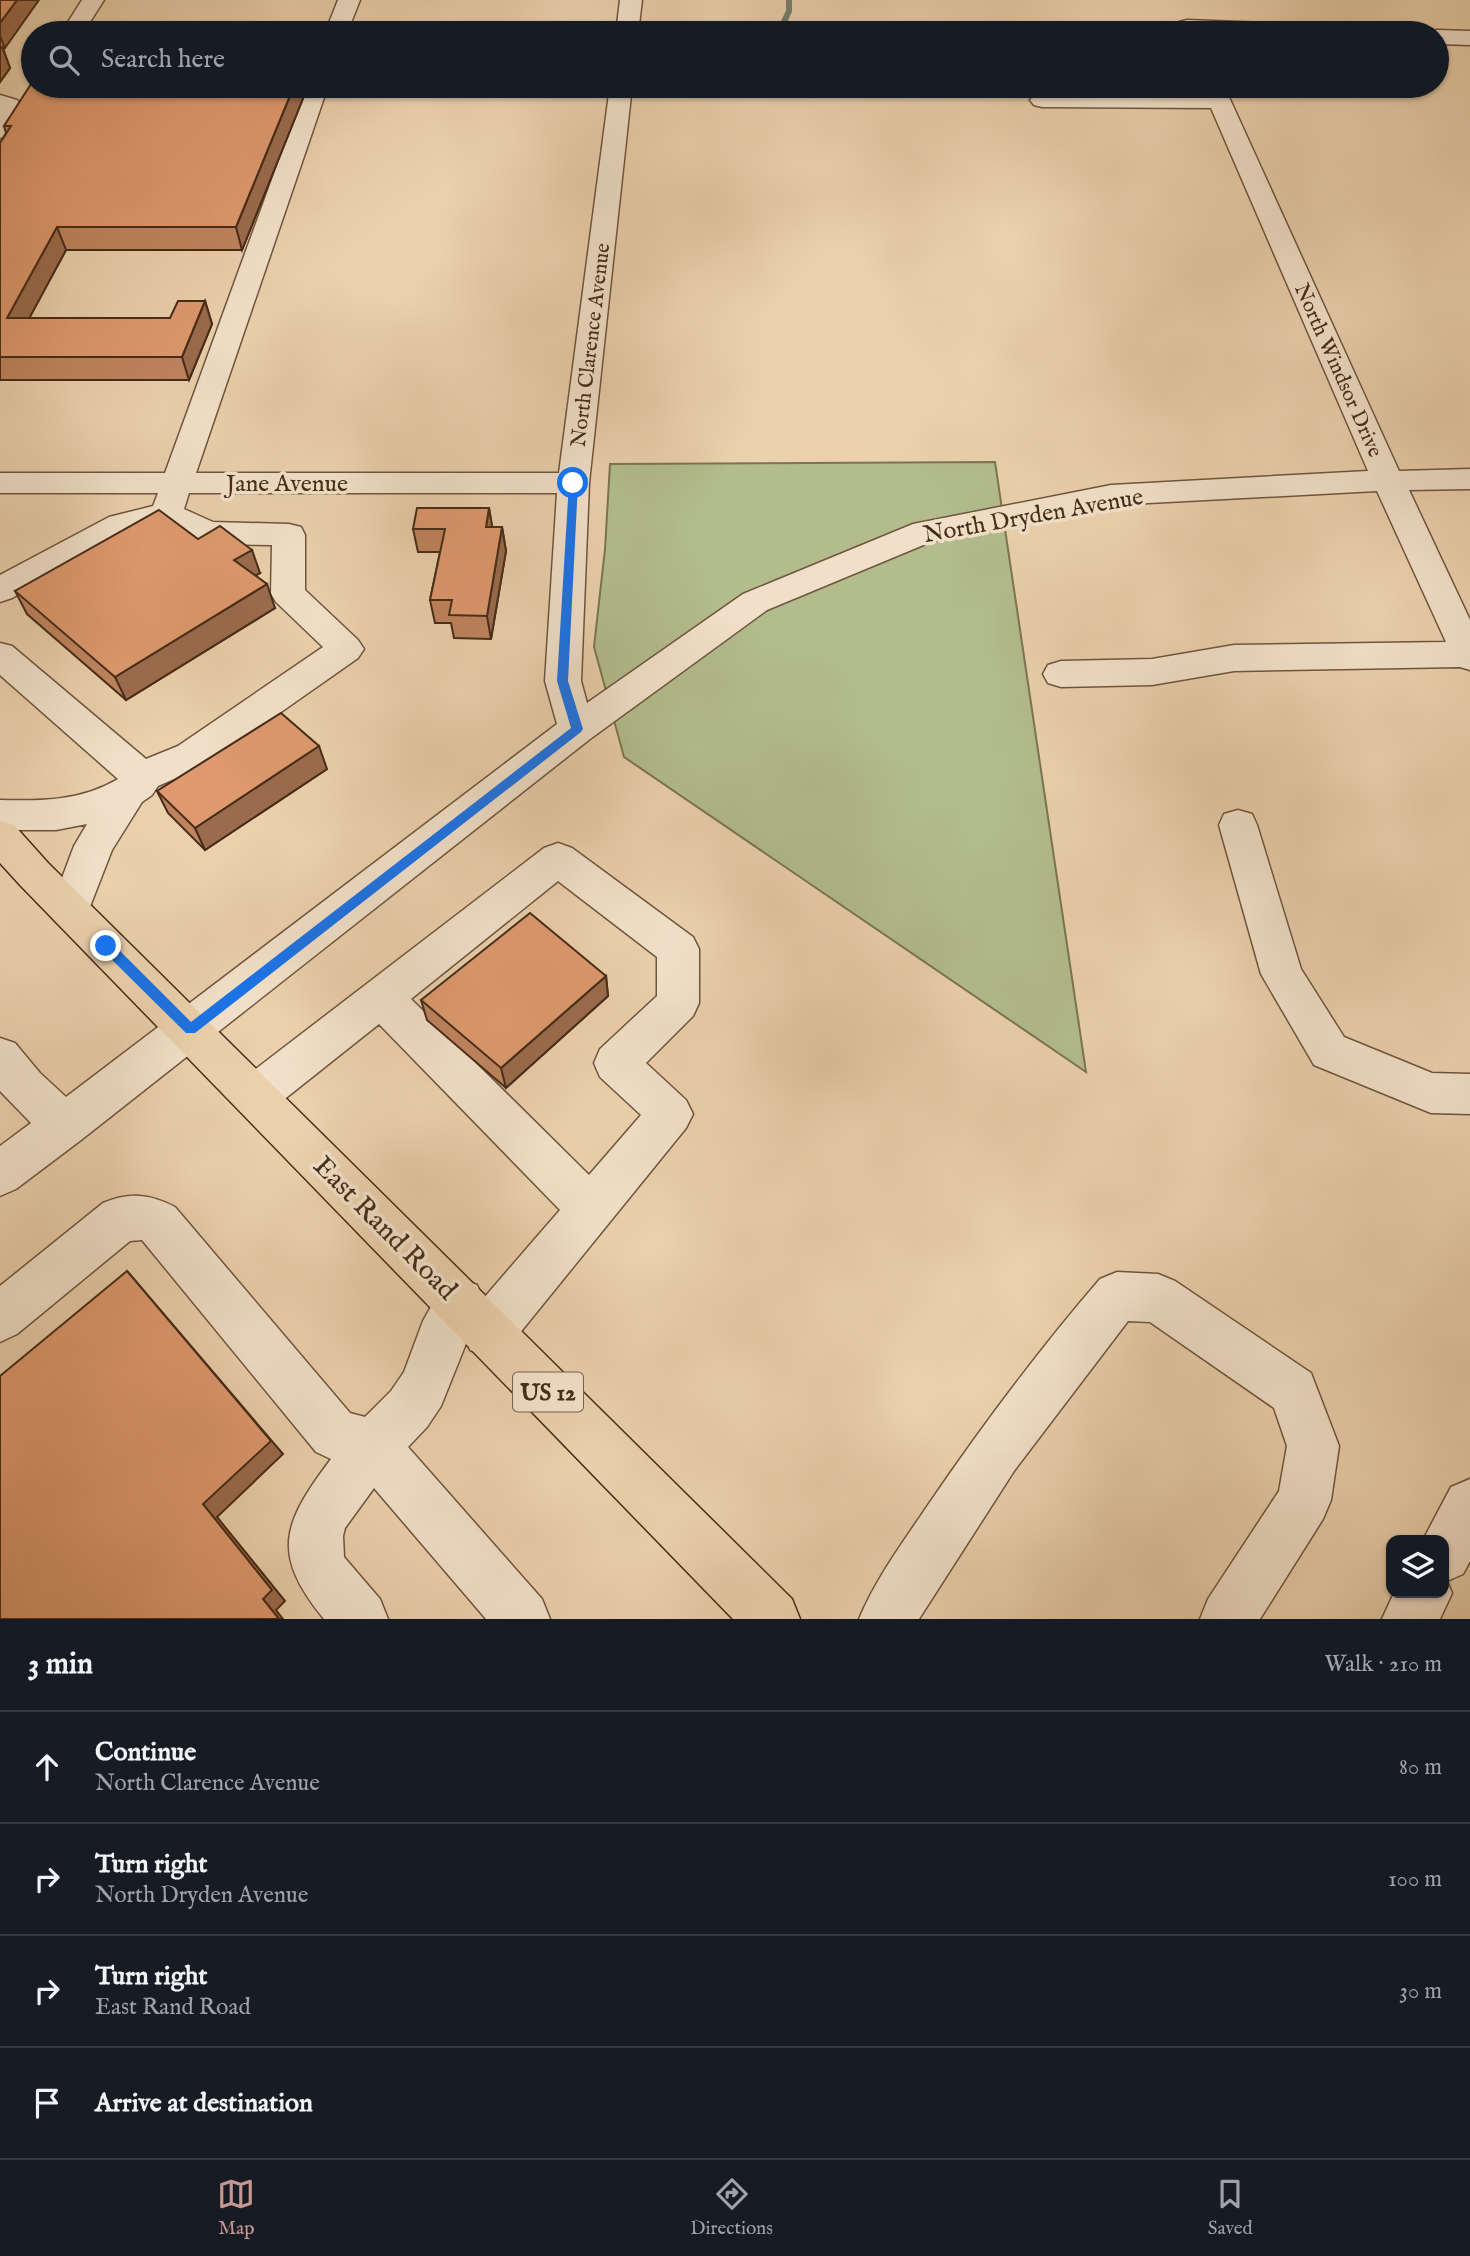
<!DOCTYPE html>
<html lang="en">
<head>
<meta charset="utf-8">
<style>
  body { margin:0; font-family:"IM FELL English",serif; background:#20242c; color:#f1f3f6 }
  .controls { position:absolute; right:21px; bottom:21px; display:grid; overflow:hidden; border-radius:14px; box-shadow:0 2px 5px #0004 }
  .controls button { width:63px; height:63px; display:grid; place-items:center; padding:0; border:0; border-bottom:2px solid #363941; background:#171b24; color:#f1f3f6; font:35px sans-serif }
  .stop { position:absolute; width:21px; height:21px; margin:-16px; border:5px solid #1a73e8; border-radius:50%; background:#fff }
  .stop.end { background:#1a73e8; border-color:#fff; box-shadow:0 2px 7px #0008 }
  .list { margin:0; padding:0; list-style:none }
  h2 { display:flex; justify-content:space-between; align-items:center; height:91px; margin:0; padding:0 28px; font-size:30px }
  h2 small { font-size:23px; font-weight:400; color:#9ea1a6 }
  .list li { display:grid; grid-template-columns:46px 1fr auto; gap:21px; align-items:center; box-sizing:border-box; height:112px; padding:0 28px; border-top:2px solid #363941 }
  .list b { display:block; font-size:26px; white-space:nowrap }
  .list p { margin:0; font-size:23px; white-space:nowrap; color:#9ea1a6 }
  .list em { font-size:23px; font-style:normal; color:#9ea1a6 }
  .icon { flex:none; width:38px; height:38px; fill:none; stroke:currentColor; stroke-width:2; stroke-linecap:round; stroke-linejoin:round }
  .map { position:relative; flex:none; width:1470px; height:1619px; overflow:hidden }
  .search { position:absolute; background:#171b24; box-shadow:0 2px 5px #0004; left:21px; right:21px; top:21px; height:77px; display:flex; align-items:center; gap:18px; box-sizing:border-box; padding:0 24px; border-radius:38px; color:#9ea1a6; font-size:26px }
  .sheet { height:539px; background:#171b24 }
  nav { display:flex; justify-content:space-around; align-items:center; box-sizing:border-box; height:98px; border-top:2px solid #363941; background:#171b24; font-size:19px; color:#9ea1a6 }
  nav a { display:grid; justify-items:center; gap:4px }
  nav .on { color:#c59692 }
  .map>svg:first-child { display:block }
  .green { fill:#b2bc8d; stroke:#7c7452; stroke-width:2 }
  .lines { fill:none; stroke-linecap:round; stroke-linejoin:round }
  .stream { stroke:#777f71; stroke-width:6 }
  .minor-casing { stroke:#6f553d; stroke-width:3 }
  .major-casing { stroke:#462c18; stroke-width:3 }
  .minor { fill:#f1e0c9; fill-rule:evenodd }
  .major { fill:#ead0ac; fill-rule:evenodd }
  .wall { fill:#bf845f; stroke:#462c18; stroke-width:2 }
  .shaded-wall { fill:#9b6b4d; stroke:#462c18; stroke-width:2 }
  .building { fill:#de996e; stroke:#462c18; stroke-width:2 }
  .route { fill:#1a73e8 }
  .labels { text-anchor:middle; stroke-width:7; stroke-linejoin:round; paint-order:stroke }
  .far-street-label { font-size:21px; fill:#462c18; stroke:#f1e0c9 }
  .shield { fill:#f1e0c9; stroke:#79624d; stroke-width:2 }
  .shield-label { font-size:23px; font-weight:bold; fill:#462c18 }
  .street-label { font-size:24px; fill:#462c18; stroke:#f1e0c9 }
  .near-street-label { font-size:28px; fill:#462c18; stroke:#f1e0c9 }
</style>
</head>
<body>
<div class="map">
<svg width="1470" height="1619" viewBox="0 0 1470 1619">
  <rect width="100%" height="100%" fill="#ead0ac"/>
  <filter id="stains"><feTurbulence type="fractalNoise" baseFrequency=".00286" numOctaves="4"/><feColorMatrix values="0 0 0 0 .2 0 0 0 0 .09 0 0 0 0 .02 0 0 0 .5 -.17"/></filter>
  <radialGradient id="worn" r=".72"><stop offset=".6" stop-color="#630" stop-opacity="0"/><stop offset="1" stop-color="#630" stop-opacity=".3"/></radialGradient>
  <path class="green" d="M 995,462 L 1086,1072 L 624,757 L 594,647 L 605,549 L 610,464 Z"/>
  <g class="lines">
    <path class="stream" d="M 390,29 L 439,33
      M 779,33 L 789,11 L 789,0"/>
    <defs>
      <path id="minor" d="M 82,0 L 104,0 L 83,33 L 61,33 Z
        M 338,0 L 360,0 L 347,33 L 325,33 Z
        M 620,0 L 642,0 L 638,33 L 616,33 Z
        M 1187,20 L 1342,26 L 1350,28 L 1353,33 L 1179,32 L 1176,27 L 1179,22 Z
        M 1437,30 L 1470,31 L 1470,45 L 1437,44 L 1437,33 L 1429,33 Z
        M 306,86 L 328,86 L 196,473 L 559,473 L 610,86 L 632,86 L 589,483 L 581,681 L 587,703 L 743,594 L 913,524 L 1111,485 L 1368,471 L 1211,108 L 1042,107 L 1034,105 L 1030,100 L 1034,95 L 1042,93 L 1205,94 L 1202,86 L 1224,86 L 1399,471 L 1470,469 L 1470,489 L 1409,490 L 1470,620 L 1470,670 L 1460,667 L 1234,671 L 1152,685 L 1061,687 L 1048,683 L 1043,674 L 1048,665 L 1061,661 L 1152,659 L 1234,645 L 1446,642 L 1377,491 L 1111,505 L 933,541 L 767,610 L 590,739 L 81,1140 L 16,1189 L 0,1196 L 0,1146 L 31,1123 L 0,1091 L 0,1038 L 15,1043 L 40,1073 L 66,1097 L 557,724 L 545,681 L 557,493 L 189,493 L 184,509 L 213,522 L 289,524 L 301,527 L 305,535 L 305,590 L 358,640 L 364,649 L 358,658 L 204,766 L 158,786 L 152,795 L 142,802 L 112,850 L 84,922 L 70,927 L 56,922 L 50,910 L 74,846 L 87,824 L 56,830 L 0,830 L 0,800 C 42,801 81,801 118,779 L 0,675 L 0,643 L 12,646 L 146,759 L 178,746 L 323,647 L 276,602 L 271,594 L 272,545 L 208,544 L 163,525 L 130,532 L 12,598 L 0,602 L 0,575 L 109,517 L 153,506 L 158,493 L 0,493 L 0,473 L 165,473 Z
        M 0,95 L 17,100 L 21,105 C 19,118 16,126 8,136 L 0,138 Z
        M 1238,810 L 1252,814 L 1257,825 L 1301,969 L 1344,1037 L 1432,1073 L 1470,1074 L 1470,1114 L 1431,1113 L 1314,1065 L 1261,974 L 1219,825 L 1224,814 Z
        M 558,843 L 572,848 L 693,937 L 699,949 L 699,1003 L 693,1016 L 646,1063 L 686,1100 L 693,1114 L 686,1128 L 506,1350 L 488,1357 L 470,1350 L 467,1341 L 441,1406 L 427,1427 L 408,1447 L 542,1599 L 550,1619 L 486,1619 L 374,1488 L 345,1528 L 343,1536 L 344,1557 L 380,1599 L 388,1619 L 324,1619 C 270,1553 283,1523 331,1459 L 316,1452 L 142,1240 L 130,1241 L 17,1334 L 0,1342 L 0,1286 L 103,1203 C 130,1192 149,1194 175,1207 L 350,1413 L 365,1417 L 391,1391 L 404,1372 L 423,1321 L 443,1285 L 460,1278 L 477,1285 L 483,1299 L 560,1210 L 379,1024 L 272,1109 L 256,1115 L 240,1109 L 234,1095 L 240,1081 L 544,848 ZM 558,881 L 657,957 L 657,996 L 600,1049 L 594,1063 L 600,1077 L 641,1115 L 589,1175 L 411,999 Z
        M 1117,1272 L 1158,1274 L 1175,1281 L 1311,1373 L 1339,1446 L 1331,1500 L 1323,1519 L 1260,1619 L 1200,1619 L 1208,1599 L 1279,1491 L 1287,1446 L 1274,1408 L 1150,1322 L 1128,1321 L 1014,1471 L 919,1619 L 859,1619 C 876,1578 904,1541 928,1505 C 982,1426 1038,1351 1100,1279 Z
        M 1470,1479 L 1470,1561 L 1463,1574 L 1447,1581 L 1452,1593 L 1440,1619 L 1382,1619 L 1394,1593 L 1444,1593 L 1444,1540 L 1423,1540 L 1451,1487 Z"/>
      <path id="major" d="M 0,821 L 14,825 L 48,863 L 792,1599 L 800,1619 L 733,1619 L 20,885 L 0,863 Z"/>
    </defs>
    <use href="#minor" class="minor-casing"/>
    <use href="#major" class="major-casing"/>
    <use href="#minor" class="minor"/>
    <use href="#major" class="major"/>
  </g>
  <path class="wall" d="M 0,0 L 5,48 L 3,48 L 10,68 L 0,82 Z
    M 33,86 L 308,86 L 242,250 L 66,250 L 29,318 L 170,318 L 205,301 L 212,324 L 189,380 L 0,380 L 0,143 L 6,133 L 4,126 Z
    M 489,508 L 492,527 L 502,527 L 506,551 L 491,639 L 454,638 L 451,623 L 435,623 L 430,600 L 440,552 L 418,552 L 413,529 Z
    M 198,539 L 260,573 L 255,576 L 275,608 L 126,700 L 27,614 L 15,591 Z
    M 327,769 L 205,850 L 168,813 L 157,791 Z
    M 606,976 L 608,996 L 506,1088 L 427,1020 L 421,1000 Z"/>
  <path class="shaded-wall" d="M 17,0 L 39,0 L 5,48 L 0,36 L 0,23 Z
    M 2,47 L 10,68 L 0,82 L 0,49 Z
    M 294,86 L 308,86 L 242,250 L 236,227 Z
    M 57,227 L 66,250 L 17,341 L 7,318 Z
    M 205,301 L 212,324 L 189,380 L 182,357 Z
    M 489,508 L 493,531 L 486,527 Z
    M 502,527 L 506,551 L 491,639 L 487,616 Z
    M 252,550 L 260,573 L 242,583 L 234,560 Z
    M 267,584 L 275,608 L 126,700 L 115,677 Z
    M 319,746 L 327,769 L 205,850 L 195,828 Z
    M 606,976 L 608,996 L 506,1088 L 501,1068 Z
    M 127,1271 L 283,1454 L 217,1517 L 285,1601 L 276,1610 L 283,1619 L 279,1619 L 263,1599 L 203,1504 Z"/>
  <path class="building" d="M 0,0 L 17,0 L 0,23 Z
    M 33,81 L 33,86 L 294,86 L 236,227 L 57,227 L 7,318 L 170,318 L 178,301 L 205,301 L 182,357 L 0,357 L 0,143 L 11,126 L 4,126 Z
    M 417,508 L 489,508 L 486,527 L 502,527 L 487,616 L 449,615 L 452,600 L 430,600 L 445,529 L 413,529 Z
    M 159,510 L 198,539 L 220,526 L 252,550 L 234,560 L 267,584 L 115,677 L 15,591 Z
    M 281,713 L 319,746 L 195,828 L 157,791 Z
    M 530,913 L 606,976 L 501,1068 L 421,1000 Z
    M 127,1271 L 271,1441 L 203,1504 L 272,1590 L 263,1599 L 279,1619 L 0,1619 L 0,1376 Z"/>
  <path class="route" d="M 573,480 L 578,483 L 568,681 L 583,729 L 581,732 L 195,1033 L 186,1033 L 102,950 L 102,942 L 111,942 L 191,1022 L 571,728 L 557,681 L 569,483 Z"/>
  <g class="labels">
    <g class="far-street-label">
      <text transform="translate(590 345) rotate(-83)" y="7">North Clarence Avenue</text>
      <text transform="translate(1339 370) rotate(66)" y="7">North Windsor Drive</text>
    </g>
    <rect class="shield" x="513" y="1372.5" width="70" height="39" rx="5"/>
    <g class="shield-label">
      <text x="548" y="1400">US 12</text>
    </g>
    <g class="street-label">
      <text x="287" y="491">Jane Avenue</text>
      <text transform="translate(1033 515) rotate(-10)" y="8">North Dryden Avenue</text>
    </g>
    <g class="near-street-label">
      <text transform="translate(386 1227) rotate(45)" y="10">East Rand Road</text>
    </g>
  </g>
  <rect width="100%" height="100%" filter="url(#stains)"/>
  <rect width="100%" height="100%" fill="url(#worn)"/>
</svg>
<div class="controls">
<button><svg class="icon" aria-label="layers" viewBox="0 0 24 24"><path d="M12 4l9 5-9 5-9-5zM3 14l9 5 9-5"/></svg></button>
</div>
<div class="stop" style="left:573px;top:483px"></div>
<div class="stop end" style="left:106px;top:946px"></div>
<div class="search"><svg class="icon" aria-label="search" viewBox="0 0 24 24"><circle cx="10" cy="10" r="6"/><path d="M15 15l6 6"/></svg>Search here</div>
</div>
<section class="sheet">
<h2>3 min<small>Walk · 210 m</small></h2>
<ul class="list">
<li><svg class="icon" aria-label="ahead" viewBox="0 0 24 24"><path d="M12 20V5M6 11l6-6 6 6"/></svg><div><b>Continue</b><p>North Clarence Avenue</p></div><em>80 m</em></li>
<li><svg class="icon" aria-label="right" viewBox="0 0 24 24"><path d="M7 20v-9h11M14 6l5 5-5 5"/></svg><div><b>Turn right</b><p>North Dryden Avenue</p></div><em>100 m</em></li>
<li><svg class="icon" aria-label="right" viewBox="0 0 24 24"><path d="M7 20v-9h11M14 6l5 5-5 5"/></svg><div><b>Turn right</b><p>East Rand Road</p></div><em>30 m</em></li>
<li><svg class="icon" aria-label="arrive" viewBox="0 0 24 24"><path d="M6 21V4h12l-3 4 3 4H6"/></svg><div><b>Arrive at destination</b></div></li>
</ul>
</section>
<nav>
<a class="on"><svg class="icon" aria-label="map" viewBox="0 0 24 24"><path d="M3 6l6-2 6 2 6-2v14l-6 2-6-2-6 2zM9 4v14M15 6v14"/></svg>Map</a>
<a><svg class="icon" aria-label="directions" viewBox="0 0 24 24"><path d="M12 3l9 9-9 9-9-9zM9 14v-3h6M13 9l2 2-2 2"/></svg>Directions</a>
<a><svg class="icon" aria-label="saved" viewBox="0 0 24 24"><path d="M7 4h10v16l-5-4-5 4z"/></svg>Saved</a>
</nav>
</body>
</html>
